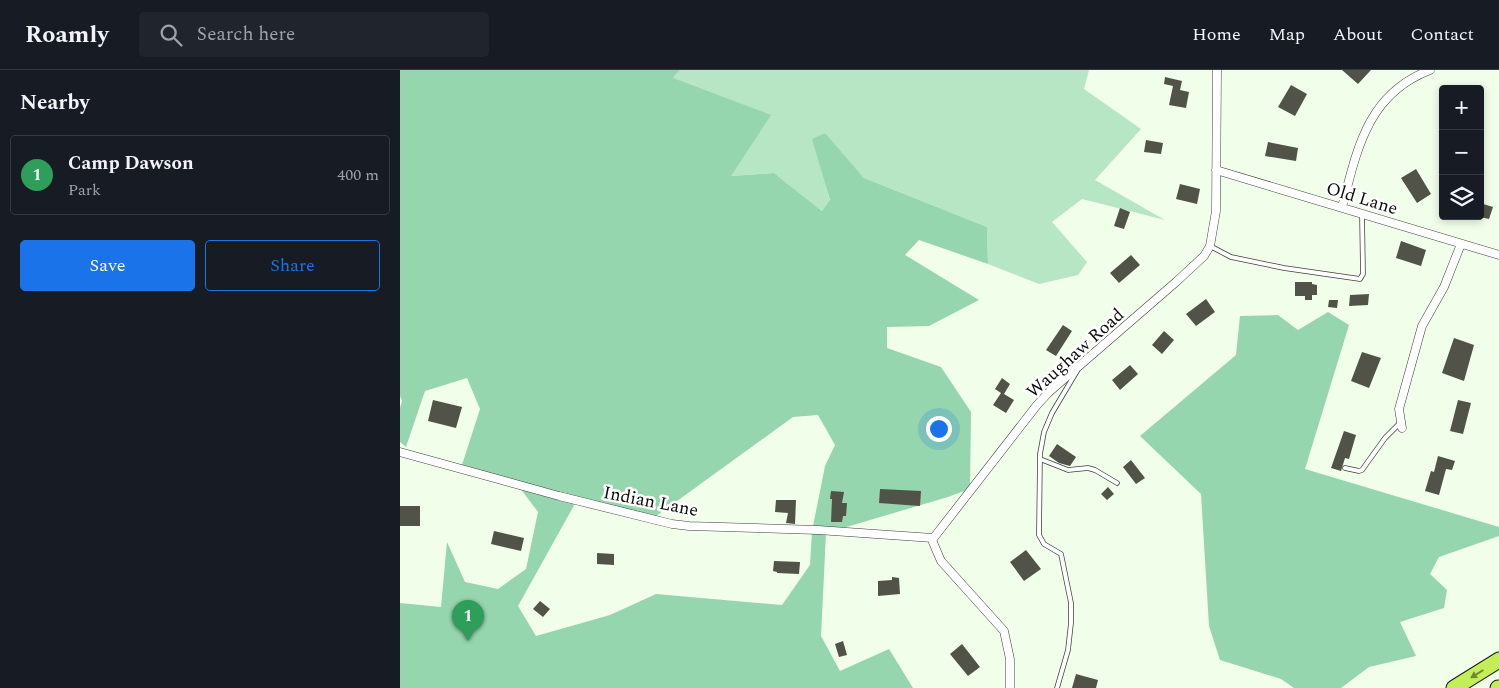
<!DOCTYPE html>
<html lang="en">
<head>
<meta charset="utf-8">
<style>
  body { margin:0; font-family:Spectral,serif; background:#20242c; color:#f1f3f6 }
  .controls { position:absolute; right:15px; top:15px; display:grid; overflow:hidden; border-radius:5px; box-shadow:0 2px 8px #0003 }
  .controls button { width:45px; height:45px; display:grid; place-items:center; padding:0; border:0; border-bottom:1px solid #363941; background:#171b24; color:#f1f3f6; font:25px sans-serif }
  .you { position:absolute; left:538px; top:358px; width:18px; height:18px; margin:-12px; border:4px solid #fff; border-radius:50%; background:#1a73e8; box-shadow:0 0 0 8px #1a73e833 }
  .badge { display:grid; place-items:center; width:32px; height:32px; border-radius:50%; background:#1a73e8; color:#fff; font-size:16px; font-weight:700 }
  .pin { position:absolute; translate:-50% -41px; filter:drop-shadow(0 1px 2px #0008) }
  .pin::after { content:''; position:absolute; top:26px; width:18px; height:15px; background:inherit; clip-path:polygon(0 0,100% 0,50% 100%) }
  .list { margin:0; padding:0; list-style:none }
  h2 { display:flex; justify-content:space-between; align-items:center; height:65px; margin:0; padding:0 20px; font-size:21px }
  h2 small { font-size:16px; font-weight:400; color:#9ea1a6 }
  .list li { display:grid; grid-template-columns:32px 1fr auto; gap:15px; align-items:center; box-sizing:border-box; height:80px; margin:0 10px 10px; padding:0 10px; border:1px solid #363941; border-radius:5px }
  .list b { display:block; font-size:19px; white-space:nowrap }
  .list p { margin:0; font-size:16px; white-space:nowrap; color:#9ea1a6 }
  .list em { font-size:16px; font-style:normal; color:#9ea1a6 }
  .actions { display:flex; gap:10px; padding:15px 20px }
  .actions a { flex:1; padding:11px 0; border:1px solid #1a73e8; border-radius:5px; text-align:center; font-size:18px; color:#1a73e8 }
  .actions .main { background:#1a73e8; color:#fff }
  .icon { flex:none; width:28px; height:28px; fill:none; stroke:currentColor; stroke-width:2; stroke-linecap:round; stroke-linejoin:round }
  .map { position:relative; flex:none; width:1099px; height:618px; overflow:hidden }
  header { display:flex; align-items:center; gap:30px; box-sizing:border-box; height:70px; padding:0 25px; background:#171b24; border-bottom:1px solid #363941 }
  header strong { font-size:24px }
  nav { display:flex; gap:28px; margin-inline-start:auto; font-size:18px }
  .search { width:350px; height:45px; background:#20242c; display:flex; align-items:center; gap:12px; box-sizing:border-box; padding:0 18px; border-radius:5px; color:#9ea1a6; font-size:19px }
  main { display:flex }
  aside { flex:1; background:#171b24 }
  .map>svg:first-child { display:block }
  .green { fill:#b6e6c4 }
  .forest { fill:#96d6ae; fill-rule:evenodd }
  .building { fill:#515348 }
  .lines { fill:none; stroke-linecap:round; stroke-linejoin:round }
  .lane-casing { stroke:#3e3e3e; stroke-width:5.5 }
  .street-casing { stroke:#3e3e3e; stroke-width:9 }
  .highway-casing { stroke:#1c1c1c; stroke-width:17 }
  .lane { stroke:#fff; stroke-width:4 }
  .street { stroke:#fff; stroke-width:8 }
  .highway { stroke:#c4ee58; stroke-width:15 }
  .oneway { fill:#718835 }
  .labels { text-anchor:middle; stroke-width:5; stroke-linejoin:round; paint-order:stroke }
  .street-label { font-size:18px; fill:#0b0b0b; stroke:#fff }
</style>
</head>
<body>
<header>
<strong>Roamly</strong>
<div class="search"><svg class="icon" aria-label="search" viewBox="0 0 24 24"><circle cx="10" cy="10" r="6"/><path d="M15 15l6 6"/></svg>Search here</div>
<nav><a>Home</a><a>Map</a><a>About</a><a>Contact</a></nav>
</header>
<main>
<aside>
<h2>Nearby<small></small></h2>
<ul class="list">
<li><span class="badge" style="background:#2e9e5b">1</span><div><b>Camp Dawson</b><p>Park</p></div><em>400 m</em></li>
</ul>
<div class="actions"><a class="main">Save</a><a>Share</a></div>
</aside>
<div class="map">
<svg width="1099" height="618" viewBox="0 0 1099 618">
  <rect width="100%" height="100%" fill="#f1fee9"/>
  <path class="green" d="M 280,0 L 689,0 L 684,19 L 741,59 L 695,110 L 765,150 L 682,129 L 652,152 L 687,192 L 678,205 L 639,214 L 588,194 L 587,157 L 464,108 L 425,64 L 413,69 L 430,131 L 422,141 L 374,103 L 330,106 L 273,8 Z"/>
  <path class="forest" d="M 0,0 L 280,0 L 273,8 L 371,45 L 331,106 L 374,103 L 422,141 L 430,130 L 412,69 L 425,63 L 464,108 L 587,157 L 588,194 L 519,170 L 505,185 L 579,230 L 529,256 L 487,257 L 487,278 L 541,297 L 571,342 L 570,419 L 548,427 L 426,463 L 421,566 L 440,601 L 489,579 L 513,618 L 0,618 L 0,533 L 41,537 L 47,472 L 65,512 L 98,519 L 126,499 L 138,442 L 114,410 L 61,398 L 80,339 L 67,308 L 25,321 L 6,377 L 0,372 L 0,338 L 2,331 L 0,326 ZM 418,345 L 435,375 L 425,396 L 412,461 L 410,495 L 382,535 L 256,524 L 210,545 L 136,566 L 118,536 L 177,430 L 248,452 L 393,347 Z
    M 928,242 L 949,255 L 905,399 L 1099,457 L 1099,466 L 1039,487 L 1030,504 L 1047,520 L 1044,538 L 1000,552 L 1016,586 L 969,597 L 941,618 L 894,618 L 881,609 L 820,590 L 809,556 L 801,424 L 740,366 L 836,285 L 840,246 L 878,245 L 898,260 Z"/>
  <path class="building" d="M 942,0 L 971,0 L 958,14 Z
    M 765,7 L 782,11 L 780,20 L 789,22 L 786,38 L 769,35 L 773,16 L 764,14 Z
    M 891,15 L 907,24 L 895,46 L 878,37 Z
    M 746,70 L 763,73 L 761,84 L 744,82 Z
    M 868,72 L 898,78 L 896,91 L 865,86 Z
    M 1016,99 L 1031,124 L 1017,133 L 1001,108 Z
    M 780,114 L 800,119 L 797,134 L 776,129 Z
    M 1080,133 L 1093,137 L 1089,149 L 1080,147 Z
    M 720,138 L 730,142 L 724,159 L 714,156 Z
    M 1001,171 L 1026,180 L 1021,196 L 996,188 Z
    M 731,185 L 740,195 L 719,213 L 710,203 Z
    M 895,212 L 912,212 L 912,214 L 917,215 L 917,225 L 912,225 L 912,230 L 905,230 L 905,226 L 895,226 Z
    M 969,224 L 968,235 L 949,236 L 950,225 Z
    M 806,229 L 815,242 L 796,256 L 786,244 Z
    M 929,230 L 938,230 L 937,238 L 928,237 Z
    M 663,255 L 672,261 L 656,286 L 646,280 Z
    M 764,261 L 774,270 L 762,284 L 752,275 Z
    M 1054,268 L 1074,275 L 1064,311 L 1042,303 Z
    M 962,282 L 981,288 L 969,318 L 951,311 Z
    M 730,295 L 738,304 L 720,320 L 712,310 Z
    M 602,308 L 610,314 L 604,324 L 614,330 L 606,343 L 593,335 L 601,323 L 595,319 Z
    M 33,330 L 62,337 L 56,358 L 28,351 Z
    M 1058,330 L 1071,333 L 1063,364 L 1050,361 Z
    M 944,361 L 956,365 L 949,389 L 945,388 L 941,401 L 931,398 Z
    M 657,374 L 676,387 L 670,396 L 659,393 L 649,386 Z
    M 1038,386 L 1055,391 L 1052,400 L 1046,399 L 1039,425 L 1025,421 L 1031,401 L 1034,402 Z
    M 731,390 L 745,408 L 736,414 L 723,397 Z
    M 708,417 L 714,424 L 707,430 L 701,424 Z
    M 480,419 L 521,421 L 520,436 L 479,433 Z
    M 431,421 L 444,422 L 442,433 L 447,433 L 446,446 L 443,446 L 442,452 L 431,452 L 432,429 L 430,429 Z
    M 376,430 L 396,430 L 395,454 L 386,453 L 388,443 L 375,442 Z
    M 0,436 L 20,436 L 20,456 L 0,456 Z
    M 94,461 L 124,468 L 121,481 L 91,474 Z
    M 626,480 L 641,499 L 624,511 L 610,492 Z
    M 197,483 L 214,484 L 214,495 L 197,494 Z
    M 374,491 L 400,492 L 399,504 L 377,503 L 377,502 L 373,501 Z
    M 492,507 L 499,508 L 500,524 L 478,526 L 478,511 L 492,510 Z
    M 140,531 L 150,539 L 143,547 L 133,539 Z
    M 443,571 L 447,585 L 439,587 L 435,574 Z
    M 562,574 L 580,597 L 568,606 L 550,584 Z
    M 676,604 L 698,610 L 696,618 L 672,618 Z"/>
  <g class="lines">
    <defs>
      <path id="lane" d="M 810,176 L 831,187 L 884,198 L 960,209 L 963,204 L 962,144
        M 640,389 L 668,400 L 688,398 L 695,400 L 717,413
        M 945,398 L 959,401 L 962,400 L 985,368 L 1001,352
        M 657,618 L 668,580 L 671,553 L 671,533 L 661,484 L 644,474 L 639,465 L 640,384 L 644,362 L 652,343 L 677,301"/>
      <path id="street" d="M 816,100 L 1099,185
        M 942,137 C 957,80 967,24 1030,0
        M 1002,358 L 999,339 L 1022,256 L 1044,217 L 1061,174
        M 0,382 L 159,426 L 272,454 L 289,456 L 418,460 L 533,468
        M 610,618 L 610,589 L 604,561 L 541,491 L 532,470 L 637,335 L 649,322 L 776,212 L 804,186 L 810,176 L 816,141 L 817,0"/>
      <path id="highway" d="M 1054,618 L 1099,590
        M 1098,618 L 1099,618"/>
    </defs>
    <use href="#lane" class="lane-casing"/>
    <use href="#street" class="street-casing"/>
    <use href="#highway" class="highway-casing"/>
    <use href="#lane" class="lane"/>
    <use href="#street" class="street"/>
    <use href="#highway" class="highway"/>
  </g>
  <defs><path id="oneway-solid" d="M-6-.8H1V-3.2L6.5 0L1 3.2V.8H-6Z" transform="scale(1.25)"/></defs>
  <use class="oneway" href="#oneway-solid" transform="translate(1077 604) rotate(148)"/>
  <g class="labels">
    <g class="street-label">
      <text transform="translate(962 128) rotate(17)" y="6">Old Lane</text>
      <text transform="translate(675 283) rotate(-42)" y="6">Waughaw Road</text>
      <text transform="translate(251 431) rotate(11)" y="6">Indian Lane</text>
    </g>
  </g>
</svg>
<div class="controls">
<button>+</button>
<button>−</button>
<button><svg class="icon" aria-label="layers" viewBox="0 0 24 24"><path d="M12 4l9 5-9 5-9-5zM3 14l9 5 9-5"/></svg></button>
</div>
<div class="you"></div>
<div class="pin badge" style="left:68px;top:571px;background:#2e9e5b">1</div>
</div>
</main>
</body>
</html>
